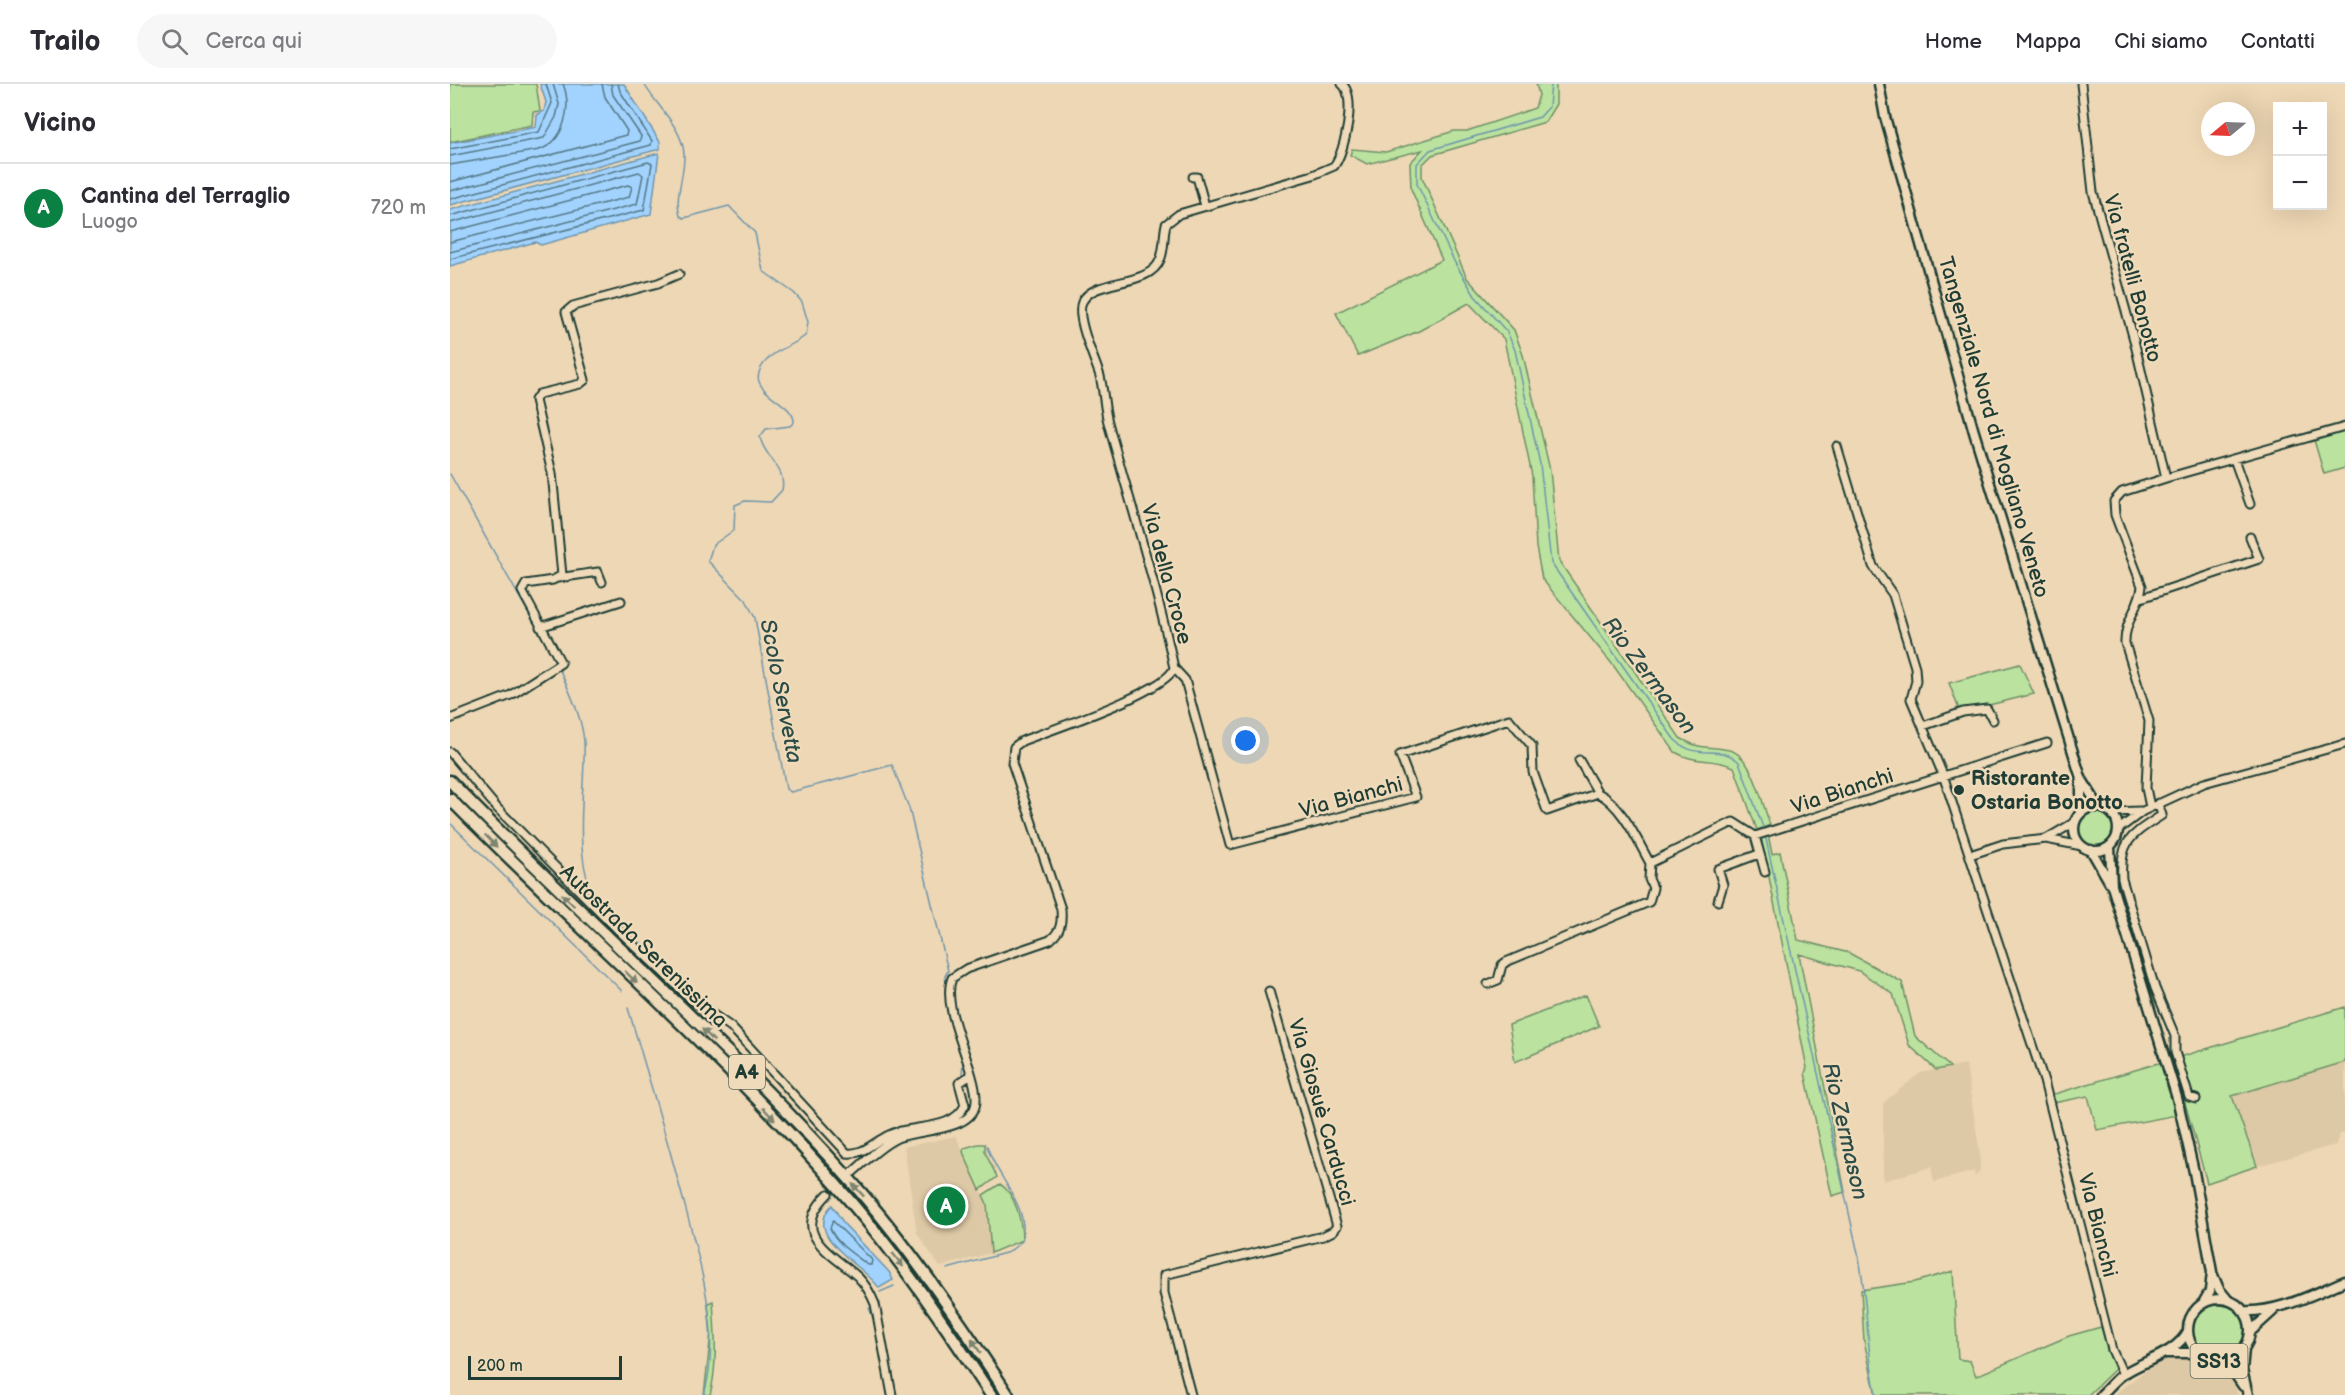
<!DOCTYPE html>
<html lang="it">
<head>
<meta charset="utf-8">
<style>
  body { margin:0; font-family:"Balsamiq Sans",sans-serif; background:#f7f7f7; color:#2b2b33 }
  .controls { position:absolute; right:18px; top:18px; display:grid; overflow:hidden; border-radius:0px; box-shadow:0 6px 24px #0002 }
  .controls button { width:54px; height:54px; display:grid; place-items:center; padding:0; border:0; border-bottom:2px solid #e1e1e2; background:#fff; color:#2b2b33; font:30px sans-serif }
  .compass { position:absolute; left:1751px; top:18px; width:54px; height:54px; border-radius:50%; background:#fff; box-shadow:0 6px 24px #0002; rotate:251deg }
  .scale { position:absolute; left:18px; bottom:15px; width:154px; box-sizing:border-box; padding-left:6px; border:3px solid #1f3d34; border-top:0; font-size:16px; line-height:21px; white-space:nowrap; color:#1f3d34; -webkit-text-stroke:4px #efdab9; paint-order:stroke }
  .you { position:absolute; left:796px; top:657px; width:21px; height:21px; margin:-15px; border:4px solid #fff; border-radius:50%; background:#1a73e8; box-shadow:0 0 0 9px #1a73e833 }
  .badge { display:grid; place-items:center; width:39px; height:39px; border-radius:50%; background:#0b8043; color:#fff; font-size:20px; font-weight:700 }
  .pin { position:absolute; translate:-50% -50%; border:3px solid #fff; box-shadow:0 2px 6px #0006 }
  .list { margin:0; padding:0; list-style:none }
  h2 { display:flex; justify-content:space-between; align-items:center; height:78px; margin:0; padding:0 24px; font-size:26px }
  h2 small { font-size:20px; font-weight:400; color:#7c7c81 }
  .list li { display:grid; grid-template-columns:39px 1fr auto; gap:18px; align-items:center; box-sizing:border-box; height:90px; padding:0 24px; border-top:2px solid #e1e1e2 }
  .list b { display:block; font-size:22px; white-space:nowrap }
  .list p { margin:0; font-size:20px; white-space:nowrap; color:#7c7c81 }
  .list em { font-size:20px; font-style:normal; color:#7c7c81 }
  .icon { flex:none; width:33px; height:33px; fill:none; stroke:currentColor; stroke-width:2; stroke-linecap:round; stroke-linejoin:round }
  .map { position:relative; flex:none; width:1895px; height:1311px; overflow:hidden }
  header { display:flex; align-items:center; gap:36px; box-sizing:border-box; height:84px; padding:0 30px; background:#fff; border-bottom:2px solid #e1e1e2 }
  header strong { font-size:28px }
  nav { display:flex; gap:33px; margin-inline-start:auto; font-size:21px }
  .search { width:420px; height:54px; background:#f7f7f7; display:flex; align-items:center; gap:15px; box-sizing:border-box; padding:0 21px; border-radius:33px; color:#7c7c81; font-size:22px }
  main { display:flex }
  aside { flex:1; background:#fff }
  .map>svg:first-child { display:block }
  .built { fill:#dec9a6 }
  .green { fill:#bbe29e; stroke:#6d9069; stroke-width:1.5 }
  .water { fill:#a2d2fe; stroke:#6e96ad; stroke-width:1.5 }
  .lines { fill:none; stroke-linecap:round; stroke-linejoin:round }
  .shore { stroke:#537985; stroke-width:1.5 }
  .stream { stroke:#6e96ad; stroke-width:1.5 }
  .minor-casing { stroke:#1f3d34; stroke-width:11 }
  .major-casing { stroke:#1f3d34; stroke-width:13 }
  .highway-casing { stroke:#1f3d34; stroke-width:15 }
  .minor { stroke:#efdab9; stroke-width:7 }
  .major { stroke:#efdab9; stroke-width:8 }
  .highway { stroke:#efdab9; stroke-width:10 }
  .oneway { fill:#7d8470 }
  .poi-dot { fill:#1f3d34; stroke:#efdab9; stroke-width:2 }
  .labels { text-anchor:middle; stroke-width:5; stroke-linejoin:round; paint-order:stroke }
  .shield { fill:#efdab9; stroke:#5d6c5c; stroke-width:1.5 }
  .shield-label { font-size:20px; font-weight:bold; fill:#1f3d34 }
  .street-label { font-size:21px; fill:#1f3d34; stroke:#efdab9 }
  .poi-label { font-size:21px; font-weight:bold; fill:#1f3d34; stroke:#efdab9; text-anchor:start }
  .water-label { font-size:22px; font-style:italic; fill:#2c4c48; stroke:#efdab9 }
</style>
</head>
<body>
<header>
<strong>Trailo</strong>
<div class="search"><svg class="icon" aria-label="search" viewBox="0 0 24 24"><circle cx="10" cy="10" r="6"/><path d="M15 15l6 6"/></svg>Cerca qui</div>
<nav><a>Home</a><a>Mappa</a><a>Chi siamo</a><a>Contatti</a></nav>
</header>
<main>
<aside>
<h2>Vicino<small></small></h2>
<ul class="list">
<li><span class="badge">A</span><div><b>Cantina del Terraglio</b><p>Luogo</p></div><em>720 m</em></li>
</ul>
</aside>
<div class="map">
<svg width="1895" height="1311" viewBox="0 0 1895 1311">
  <rect width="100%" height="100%" fill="#eed7b4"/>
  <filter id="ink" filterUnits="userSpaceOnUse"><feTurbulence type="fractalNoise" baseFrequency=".0167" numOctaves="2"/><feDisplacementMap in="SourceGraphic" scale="12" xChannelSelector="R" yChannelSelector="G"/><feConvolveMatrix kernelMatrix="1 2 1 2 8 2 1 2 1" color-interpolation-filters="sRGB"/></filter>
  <g filter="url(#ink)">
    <path class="built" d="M 1895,978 L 1895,1049 L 1889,1050 L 1886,1061 L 1807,1082 L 1782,1012 Z
      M 1516,980 L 1530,1071 L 1530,1086 L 1525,1093 L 1524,1087 L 1484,1098 L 1481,1083 L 1433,1097 L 1433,1019 L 1470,989 Z
      M 506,1052 L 537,1120 L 541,1169 L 490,1183 L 467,1149 L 454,1063 Z
      M 1727,1270 L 1773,1284 L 1782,1293 L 1788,1311 L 1663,1311 L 1711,1275 Z"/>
    <path class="green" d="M 0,0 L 86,0 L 90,27 L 83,28 L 82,41 L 0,58 Z
      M 1086,0 L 1106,0 L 1106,20 L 1095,38 L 982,71 L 972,81 L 972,93 L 1017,194 L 1064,246 L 1073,271 L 1100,386 L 1109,477 L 1230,654 C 1253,667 1257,661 1279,666 C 1302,670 1313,721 1320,741 L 1307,746 L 1284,683 C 1261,673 1245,680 1225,668 L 1163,581 L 1092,495 L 1086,463 L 1082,392 L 1054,255 L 1019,219 L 969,247 L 908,272 L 886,229 L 992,176 L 961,105 L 960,79 L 972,66 L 917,80 L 900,71 L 902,65 L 936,68 L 1004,47 L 1017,47 L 1085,24 L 1089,11 Z
      M 1895,347 L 1895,384 L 1874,390 L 1864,356 Z
      M 1570,580 L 1584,610 L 1510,628 L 1499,599 Z
      M1629 745a17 17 0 1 1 34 0a17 17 0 1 1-34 0Z
      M 1318,750 L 1322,770 L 1330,768 L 1348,856 L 1399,869 L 1452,898 L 1465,952 L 1500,983 L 1486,986 L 1459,961 L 1443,910 L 1409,887 L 1349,870 L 1395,1108 L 1382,1112 L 1355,989 L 1357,984 L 1311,753 Z
      M 1136,911 L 1149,942 L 1065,978 L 1059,941 Z
      M 1895,923 L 1895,978 L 1782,1012 L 1807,1082 L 1757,1099 L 1723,975 Z
      M 1712,978 L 1727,1031 L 1647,1046 L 1638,1012 L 1603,1019 L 1601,1011 Z
      M 528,1060 L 535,1060 L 535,1068 L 547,1093 L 530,1106 L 513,1068 L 514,1064 Z
      M 550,1100 C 566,1110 572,1138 572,1156 L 541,1169 L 537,1120 L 533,1111 Z
      M 1503,1187 L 1508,1275 L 1520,1277 L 1526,1292 L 1619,1252 L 1651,1243 L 1665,1285 L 1638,1311 L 1426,1311 L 1414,1257 L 1411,1206 L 1465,1198 Z
      M 263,1217 C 265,1249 268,1280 260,1311 L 254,1311 L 261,1249 L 258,1219 Z
      M1743 1247a26 26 0 1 1 52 0a26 26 0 1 1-52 0Z"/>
    <path class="water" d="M 90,0 L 174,0 L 210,58 L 210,65 L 0,121 L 0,59 L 86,43 L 87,31 L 94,27 L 96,18 Z
      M 209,69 L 201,130 L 91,161 L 85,158 L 0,182 L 0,126 Z
      M 382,1121 L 394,1140 L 439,1188 L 443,1196 L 429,1204 C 415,1181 351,1153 382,1121 Z"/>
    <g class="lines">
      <path class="shore" d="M 0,65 L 89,48 L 102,19 L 96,0
        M 0,72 L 94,54 L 106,33 L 109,20 L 103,0
        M 0,81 L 89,66 C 115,58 122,22 113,0
        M 0,98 L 176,51 L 177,47 L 155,13 L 152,0
        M 0,107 L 190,57 L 191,52 L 163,11 L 161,0
        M 0,115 L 201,61 L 202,57 L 170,7 L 168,0
        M 0,132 L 198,78 L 202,80 L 194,126 L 0,175
        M 0,139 L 189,88 L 193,91 L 187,120 L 0,168
        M 0,148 L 178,101 L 182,103 L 179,113 L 0,158
        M 383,1137 L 422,1176 L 421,1181 L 418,1181 C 404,1170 387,1161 380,1144 Z"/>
      <path class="stream" d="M 194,0 C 206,21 233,44 234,70 C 235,90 224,113 230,132 L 234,134 L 279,122 L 305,149 L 313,187 L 344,209 L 352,218 L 358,238 L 356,251 C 345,261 330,264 320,273 C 283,307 345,315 344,338 L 340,342 L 316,345 L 310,353 C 314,374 337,383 332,406 L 321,418 L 295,417 L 285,421 L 284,446 L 263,461 L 258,477 L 296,516 L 305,534 L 336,705 L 341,708 L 442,681 L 459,724 L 498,887 L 495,892 L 497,905
        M 1101,0 L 1099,23 L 1090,33 L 980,66 L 967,80 L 967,100 L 1005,179 L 1025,212 L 1057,248 L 1065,266 L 1090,380 L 1101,479 L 1224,655 C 1248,679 1268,658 1289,678 L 1314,746
        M 0,390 L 107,580
        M 109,584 C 119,607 132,632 134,658 C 136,704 121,773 146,815 C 157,833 190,858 206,872
        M 0,739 L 172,907
        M 1315,751 L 1409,1174 C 1418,1219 1416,1265 1426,1311
        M 178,924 C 196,984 214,1044 230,1104 C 247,1167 273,1246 254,1311
        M 506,954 L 513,977 L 512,990
        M 497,1185 L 559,1168 L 572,1157 C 580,1120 546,1094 537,1062
        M 430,1208 L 444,1202
        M 419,1224 L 425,1238 L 438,1311"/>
      <defs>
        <path id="minor" d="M 1631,0 L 1643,108 L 1684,256 L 1716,394 L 1672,408 L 1664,417 L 1665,431 L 1692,502 C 1690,522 1674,538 1675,559 L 1699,637 L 1696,704 L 1700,723
          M 743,93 L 747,93 L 755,122
          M 1387,362 L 1423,482 L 1443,511 L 1465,583 L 1466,597 L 1461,615 L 1493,691 L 1594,997 L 1662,1266 L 1673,1290
          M 1784,375 L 1800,420
          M 1716,394 L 1895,343
          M 108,494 L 148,488 L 152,498
          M 1691,514 L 1809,475 L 1800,453
          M 90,543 L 171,517
          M 724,584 L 735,596 L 780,761 L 966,713 L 950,671 L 1059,635 L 1082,662 L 1083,688 L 1097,727 L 1148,709 C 1172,721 1187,756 1200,779 L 1283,738 L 1305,752 L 1597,659
          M 0,635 L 61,611 L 111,579 L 72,507 L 76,500 L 103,496 L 112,491 L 102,389 L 85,316 L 89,310 L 130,300 L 135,296 L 116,228 L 123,222 L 208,199 L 229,190
          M 1473,642 L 1513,628 L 1537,625 L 1543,636
          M 0,668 L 47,724 L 169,847 L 242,916 L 281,943 L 397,1069 C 412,1071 422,1060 435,1053 C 457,1039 503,1049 515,1021 L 509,999 L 521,991
          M 1129,676 L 1148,709
          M 1708,719 L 1712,731 C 1682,751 1669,756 1672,795 L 1705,904 L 1725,952 L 1725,968 L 1739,1013 L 1746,1015
          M 1661,728 L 1690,727
          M 1625,738 L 1596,755 L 1632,762
          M 1669,745 L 1693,727 L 1754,699 L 1895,660
          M 1305,752 L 1315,788
          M 1520,771 L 1553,760 L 1596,755
          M 1268,817 L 1273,801 L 1268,785 L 1309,770
          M 1038,900 L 1048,896 L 1052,881 L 1056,878 L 1199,818 L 1203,804 L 1199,795 L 1200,779
          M 403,1088 C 417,1076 430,1062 447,1054 C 467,1045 528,1049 526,1014 C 525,982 490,924 502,894 L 516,885 L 600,856 C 611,847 612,839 611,825 L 562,679 L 564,663 L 572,657 C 600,646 716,608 724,584 C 707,502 681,422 659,342 C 654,326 654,308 650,292 C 645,276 625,233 632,218 C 644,193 699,204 710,176 C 715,166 713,152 716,140 L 729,130 L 863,91 L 884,82 C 895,68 907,12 892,0
          M 378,1110 C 338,1150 380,1168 408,1193 C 416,1201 421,1210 425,1220 L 442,1311
          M 741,1311 L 714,1209 L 714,1191 L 873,1152 L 883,1147 L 887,1142 L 819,907"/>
        <path id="major" d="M 1429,0 L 1435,33 L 1524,348 L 1631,694 L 1649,723
          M1624 745a22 22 0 1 1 44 0a22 22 0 1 1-44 0Z
          M 1631,728 L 1631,695
          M 1660,763 L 1662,802 L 1727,1014 L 1744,1088 L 1762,1188 L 1760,1207 L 1753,1219
          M 1641,766 L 1660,799
          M 1763,1191 L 1769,1205 L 1778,1216
          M1738 1246a31 31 0 1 1 62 0a31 31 0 1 1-62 0Z
          M 1793,1227 C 1828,1229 1863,1210 1895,1197
          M 1800,1248 L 1823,1227
          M 1794,1265 L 1792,1286 L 1798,1311
          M 1715,1269 L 1748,1269
          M 1766,1277 L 1785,1290 L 1793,1302
          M 1651,1311 C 1659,1304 1666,1294 1675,1289 C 1695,1276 1726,1270 1738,1247"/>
        <path id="highway" d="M 0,697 C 135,838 286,964 414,1112 C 467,1174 514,1243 558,1311
          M 0,715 C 142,860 301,993 429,1152 C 469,1202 505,1256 541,1311"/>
      </defs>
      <use href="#minor" class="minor-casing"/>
      <use href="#major" class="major-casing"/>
      <use href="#highway" class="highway-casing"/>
      <use href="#minor" class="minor"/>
      <use href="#major" class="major"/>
      <use href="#highway" class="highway"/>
    </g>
    <defs><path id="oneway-solid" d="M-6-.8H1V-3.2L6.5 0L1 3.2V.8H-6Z" transform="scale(1.5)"/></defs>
    <g class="oneway">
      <use href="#oneway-solid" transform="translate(41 757) rotate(46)"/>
      <use href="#oneway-solid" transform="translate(118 816) rotate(-136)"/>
      <use href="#oneway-solid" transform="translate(181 893) rotate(44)"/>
      <use href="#oneway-solid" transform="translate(258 951) rotate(-135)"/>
      <use href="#oneway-solid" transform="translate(319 1030) rotate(46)"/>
      <use href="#oneway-solid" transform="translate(408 1106) rotate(-133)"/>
      <use href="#oneway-solid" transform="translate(448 1176) rotate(52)"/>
      <use href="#oneway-solid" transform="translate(526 1262) rotate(-123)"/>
    </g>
  </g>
  <circle class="poi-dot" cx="1509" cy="706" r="6"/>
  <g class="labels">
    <g class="shield">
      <rect x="279" y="971" width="36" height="34" rx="4.5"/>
      <rect x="1740.5" y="1260" width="57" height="34" rx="4.5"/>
    </g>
    <g class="shield-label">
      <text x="297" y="995">A4</text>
      <text x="1769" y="1284">SS13</text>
    </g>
    <g class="street-label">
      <text transform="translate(1683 194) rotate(75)" y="7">Via fratelli Bonotto</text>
      <text transform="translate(1544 343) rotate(74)" y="7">Tangenziale Nord di Mogliano Veneto</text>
      <text transform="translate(717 490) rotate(75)" y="7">Via della Croce</text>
      <text transform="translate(1392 707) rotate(-18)" y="7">Via Bianchi</text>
      <text transform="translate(901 713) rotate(-15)" y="7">Via Bianchi</text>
      <text transform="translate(194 862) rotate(44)" y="7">Autostrada Serenissima</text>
      <text transform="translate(872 1028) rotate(74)" y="7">Via Giosuè Carducci</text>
      <text transform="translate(1648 1141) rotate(76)" y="7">Via Bianchi</text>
    </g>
    <g class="poi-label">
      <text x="1521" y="701">Ristorante<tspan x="1521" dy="24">Ostaria Bonotto</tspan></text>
    </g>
    <g class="water-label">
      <text transform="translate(1200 591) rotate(53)" y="8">Rio Zermason</text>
      <text transform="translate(332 607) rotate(79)" y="8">Scolo Servetta</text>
      <text transform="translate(1396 1047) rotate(77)" y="8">Rio Zermason</text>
    </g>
  </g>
</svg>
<div class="controls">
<button>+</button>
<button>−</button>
</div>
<svg class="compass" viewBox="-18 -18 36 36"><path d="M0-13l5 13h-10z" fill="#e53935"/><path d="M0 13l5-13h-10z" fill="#7c7c81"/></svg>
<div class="scale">200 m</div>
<div class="you"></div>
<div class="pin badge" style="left:496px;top:1122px">A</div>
</div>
</main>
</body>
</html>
